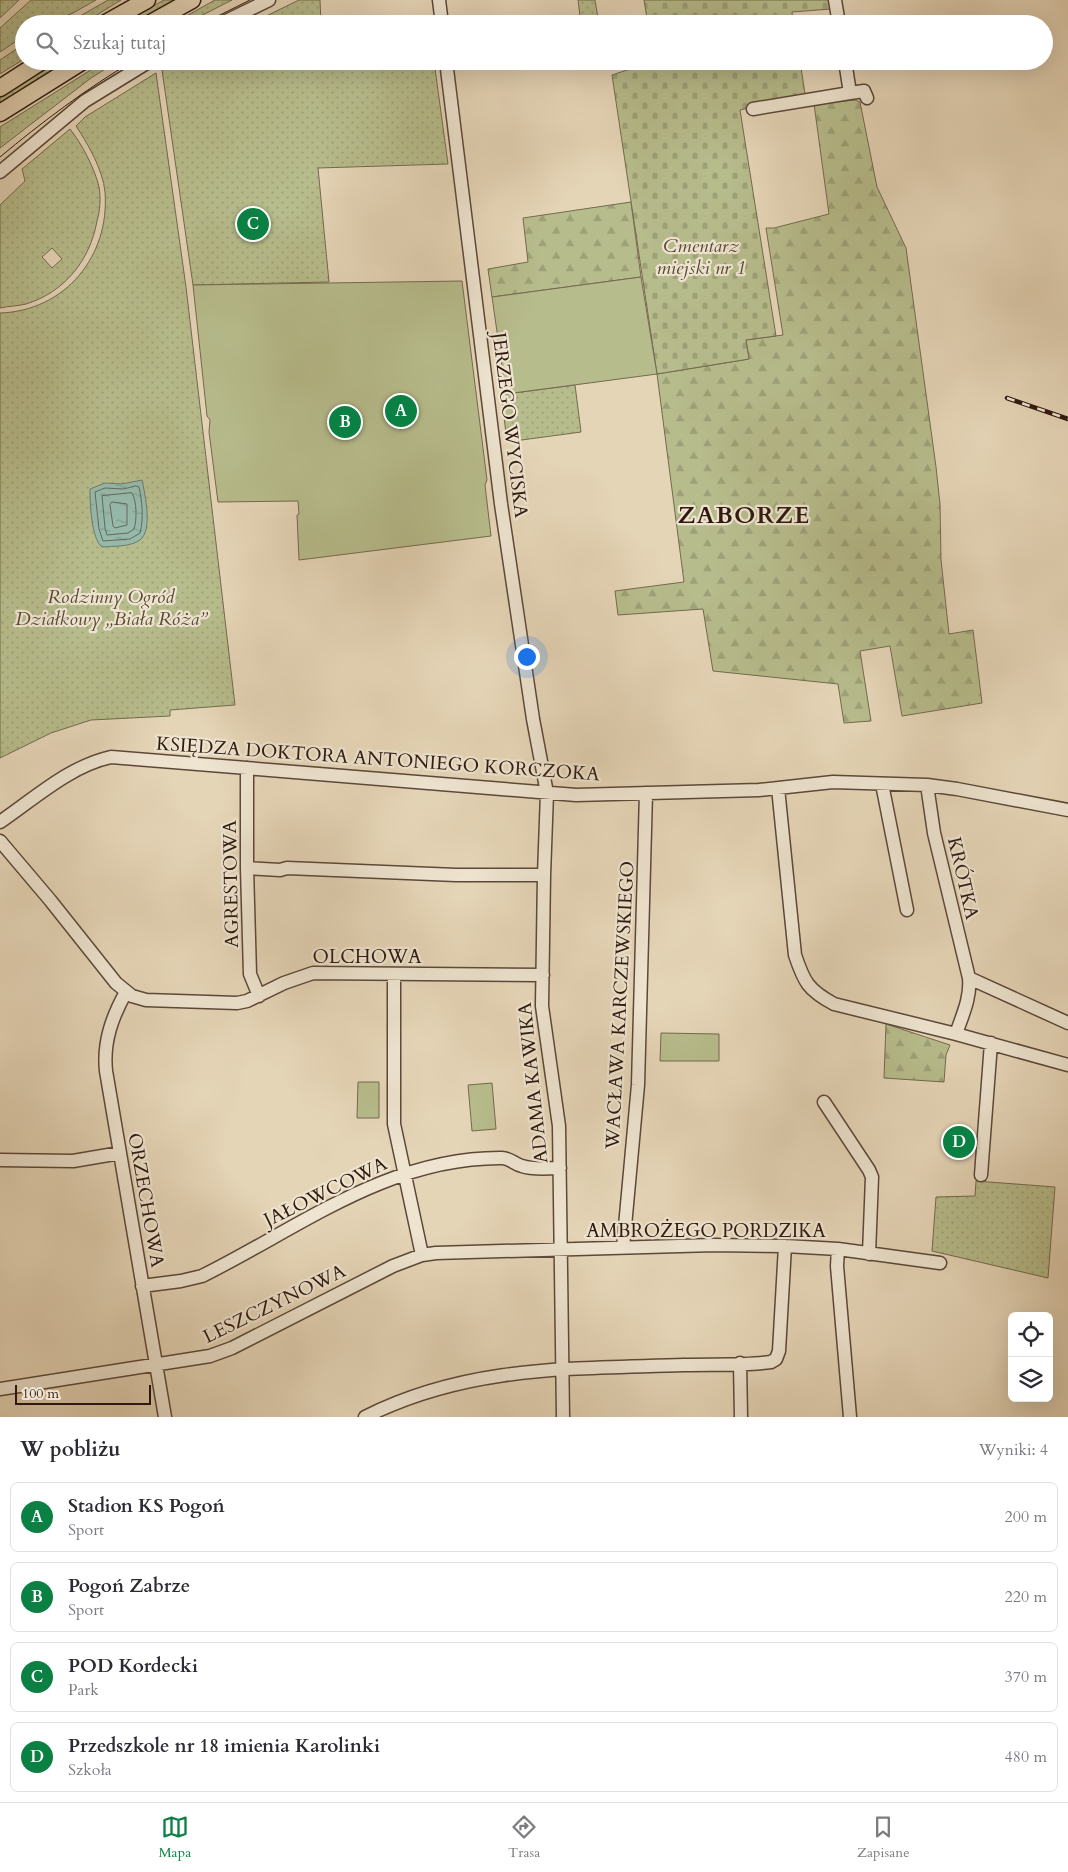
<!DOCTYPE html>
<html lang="pl">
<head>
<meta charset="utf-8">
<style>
  body { margin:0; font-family:Cardo,serif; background:#f7f7f7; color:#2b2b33 }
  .controls { position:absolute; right:15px; bottom:15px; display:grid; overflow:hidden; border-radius:8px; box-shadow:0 5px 20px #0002 }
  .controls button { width:45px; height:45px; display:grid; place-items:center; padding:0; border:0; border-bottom:1px solid #e1e1e2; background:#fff; color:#2b2b33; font:25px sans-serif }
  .scale { position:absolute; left:15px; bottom:12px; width:136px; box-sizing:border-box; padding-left:5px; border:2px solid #2f1910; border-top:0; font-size:14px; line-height:18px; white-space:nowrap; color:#2f1910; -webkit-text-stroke:4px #eee4d0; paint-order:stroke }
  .you { position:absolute; left:526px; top:656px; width:18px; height:18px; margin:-12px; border:4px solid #fff; border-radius:50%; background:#1a73e8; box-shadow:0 0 0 8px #1a73e833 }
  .badge { display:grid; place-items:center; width:32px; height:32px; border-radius:50%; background:#0b8043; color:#fff; font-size:16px; font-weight:700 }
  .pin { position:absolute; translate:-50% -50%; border:2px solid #fff; box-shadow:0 1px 5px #0006 }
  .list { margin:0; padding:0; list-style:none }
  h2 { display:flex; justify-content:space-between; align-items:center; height:65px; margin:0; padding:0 20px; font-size:21px }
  h2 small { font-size:16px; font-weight:400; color:#7c7c81 }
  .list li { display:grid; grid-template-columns:32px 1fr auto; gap:15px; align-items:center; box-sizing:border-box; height:70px; margin:0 10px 10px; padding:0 10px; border:1px solid #e1e1e2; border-radius:8px }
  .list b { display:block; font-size:19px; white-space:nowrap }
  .list p { margin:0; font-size:16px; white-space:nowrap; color:#7c7c81 }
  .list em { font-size:16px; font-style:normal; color:#7c7c81 }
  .icon { flex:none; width:28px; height:28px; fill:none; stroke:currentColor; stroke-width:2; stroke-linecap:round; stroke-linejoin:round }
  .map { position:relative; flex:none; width:1068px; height:1417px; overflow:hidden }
  .search { position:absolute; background:#fff; box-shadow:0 5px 20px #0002; left:15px; right:15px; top:15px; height:55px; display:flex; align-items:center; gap:12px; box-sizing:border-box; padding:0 18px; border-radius:28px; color:#7c7c81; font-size:19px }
  .sheet { height:385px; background:#fff }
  nav { display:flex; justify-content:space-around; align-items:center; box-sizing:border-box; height:70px; border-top:1px solid #e1e1e2; background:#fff; font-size:14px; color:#7c7c81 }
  nav a { display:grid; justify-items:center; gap:2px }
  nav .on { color:#0b8043 }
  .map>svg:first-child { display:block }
  .grass { fill:url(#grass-dots); stroke:#736a4e; fill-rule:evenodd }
  .forest { fill:url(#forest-firs); stroke:#736a4e }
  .cemetery { fill:url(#cemetery-stones); stroke:#736a4e }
  .pitch { fill:#b7bc8c; stroke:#736a4e }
  .water { fill:url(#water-ripples); stroke:#6d796c }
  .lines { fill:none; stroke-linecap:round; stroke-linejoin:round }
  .shore { stroke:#62695d; stroke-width:1 }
  .minor-casing { stroke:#5c483a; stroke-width:15 }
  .major-casing { stroke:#2f1910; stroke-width:19 }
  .minor { stroke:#eee4d0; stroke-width:12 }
  .major { stroke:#e5d5b7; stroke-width:16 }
  .tram { stroke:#2f1910; stroke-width:1 }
  .rail-casing { stroke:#2f1910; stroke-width:4.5 }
  .rail { stroke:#eee4d0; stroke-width:2.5; stroke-dasharray:8; stroke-linecap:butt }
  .labels { text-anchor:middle; stroke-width:4.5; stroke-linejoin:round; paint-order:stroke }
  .park-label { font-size:19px; font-style:italic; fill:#584a35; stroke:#eee4d0 }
  .street-label { font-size:19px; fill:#2f1910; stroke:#eee4d0 }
  .district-label { font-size:24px; font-weight:bold; letter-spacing:1px; fill:#2f1910; stroke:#eee4d0 }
</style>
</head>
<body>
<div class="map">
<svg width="1068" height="1417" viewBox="0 0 1068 1417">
  <defs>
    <pattern id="grass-dots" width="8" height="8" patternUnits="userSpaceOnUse" patternTransform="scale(1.25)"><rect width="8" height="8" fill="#b7bc8c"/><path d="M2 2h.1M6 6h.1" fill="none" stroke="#9ea178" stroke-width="1.8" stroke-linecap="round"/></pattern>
    <pattern id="forest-firs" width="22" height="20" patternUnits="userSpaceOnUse" patternTransform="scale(1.25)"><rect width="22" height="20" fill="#b7bc8c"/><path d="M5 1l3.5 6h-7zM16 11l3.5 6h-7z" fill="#9ea178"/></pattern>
    <pattern id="cemetery-stones" width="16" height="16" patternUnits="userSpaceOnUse" patternTransform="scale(1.25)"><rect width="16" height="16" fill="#b7bc8c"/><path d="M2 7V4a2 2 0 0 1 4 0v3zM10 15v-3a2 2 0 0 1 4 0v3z" fill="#9ea178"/></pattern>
    <pattern id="water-ripples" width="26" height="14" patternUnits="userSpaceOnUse" patternTransform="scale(1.25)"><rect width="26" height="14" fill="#96b9aa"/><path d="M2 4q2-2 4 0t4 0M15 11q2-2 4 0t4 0" fill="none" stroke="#829e91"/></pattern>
  </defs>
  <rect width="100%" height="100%" fill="#e5d5b7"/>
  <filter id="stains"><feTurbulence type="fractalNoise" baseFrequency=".004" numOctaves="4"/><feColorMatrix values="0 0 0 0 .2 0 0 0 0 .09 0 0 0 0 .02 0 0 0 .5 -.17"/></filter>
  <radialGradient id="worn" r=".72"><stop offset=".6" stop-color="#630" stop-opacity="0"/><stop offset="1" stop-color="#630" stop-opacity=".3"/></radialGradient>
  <path class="grass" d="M 0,0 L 19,0 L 0,18 Z
    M 31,0 L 96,0 L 73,13 L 46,24 L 24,24 L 24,36 L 0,52 L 0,28 Z
    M 108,0 L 121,0 L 82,24 L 62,24 L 75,19 Z
    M 164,0 L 175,0 L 133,24 L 122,24 Z
    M 215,0 L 232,0 L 185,24 L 172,24 Z
    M 299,0 L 320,0 L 321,24 L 250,24 Z
    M 578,0 L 595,0 L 599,24 L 581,24 Z
    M 24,44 L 24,59 L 0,74 L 0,60 Z
    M 58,61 L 67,61 L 0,104 L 0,98 Z
    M 105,61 L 118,61 L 91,78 L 0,148 L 0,127 Z
    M 178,61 L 434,61 L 448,164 L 318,168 L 329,282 L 193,285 L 162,70 Z
    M 156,73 L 186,287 L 235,705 L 170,710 L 170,716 L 91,720 L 51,733 L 0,758 L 0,313 C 65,311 110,256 105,192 C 103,170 88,144 76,126 L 85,117 Z
    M 70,129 C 82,144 95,169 99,187 C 101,198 100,211 97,221 C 90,260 65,292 26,304 C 18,306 9,306 0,308 L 0,205 L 25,181 L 22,169 ZM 52,248 L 62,259 L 52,268 L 42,257 Z
    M 575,385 L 581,432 L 507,442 L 502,400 L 506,399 L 506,394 Z
    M 976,1181 L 1055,1187 L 1048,1278 L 932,1251 L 936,1197 L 975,1196 Z"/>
  <path class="forest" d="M 855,100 L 860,102 L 877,187 L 906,248 L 936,467 L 940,504 L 941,560 L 949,634 L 973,630 L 982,703 L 902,716 L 890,646 L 860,651 L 871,721 L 844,723 L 838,684 L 713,671 L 703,609 L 618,615 L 615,591 L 684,582 L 657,374 L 749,359 L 746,340 L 783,335 L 766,228 L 774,228 L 829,214 L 814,104 Z
    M 631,202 L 641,277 L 492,297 L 488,269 L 528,262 L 523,218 Z
    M 886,1024 L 950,1045 L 946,1055 L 944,1082 L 884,1078 Z"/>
  <path class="cemetery" d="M 644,0 L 830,0 L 831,9 L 792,12 L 793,24 L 648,24 Z
    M 654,61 L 800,61 L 805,94 L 740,110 L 776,336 L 746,340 L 749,359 L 657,374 L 612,75 Z"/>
  <path class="pitch" d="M 641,277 L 657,374 L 506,394 L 492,297 Z
    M 462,281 L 487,480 L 485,485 L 491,536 L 299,560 L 297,515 L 299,514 L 298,501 L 218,502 L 209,432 L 210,420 L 207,416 L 193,285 Z
    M 661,1033 L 719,1034 L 719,1061 L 660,1061 Z
    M 358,1082 L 379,1082 L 379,1118 L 357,1118 Z
    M 492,1083 L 496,1129 L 472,1131 L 468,1085 Z"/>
  <path class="water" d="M 142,480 C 145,494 153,530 140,540 C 130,547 114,546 102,547 C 91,538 90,503 90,489 L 105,483 L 122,484 Z"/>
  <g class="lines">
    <path class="shore" d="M 136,486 L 139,487 C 142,501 144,518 140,533 L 130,539 L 103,541 L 99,529 L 95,492 L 105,488 L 123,489 Z
      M 132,493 C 137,501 137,520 134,529 L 128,533 L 107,535 L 105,528 L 102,496 Z
      M 112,502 L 127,504 L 127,525 L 115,528 L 113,526 L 110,505 Z"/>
    <defs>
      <path id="minor" d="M 439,0 L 442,24
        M 835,0 L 839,24
        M 220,24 L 269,0
        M 446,61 L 501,504 L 533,719 L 547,793 L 544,875 L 542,1006 L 559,1126 L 563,1417
        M 845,61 L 850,93 L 864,91 L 867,98
        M 753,109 L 850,93
        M 0,172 L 85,101 L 150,61
        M 247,768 L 247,868 L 250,974 L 259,996
        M 882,784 L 907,910
        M 927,785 L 934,833 L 969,978 C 971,998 962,1016 956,1034
        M 778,788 L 795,955 C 804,982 808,990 834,1004 L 956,1034 L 1068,1065
        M 0,822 C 35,798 70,766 111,757 L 576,795 L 759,790 L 833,782 L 927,785 L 957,789 L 1068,810
        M 0,841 L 50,900 L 116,983 L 132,996 L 146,1000 L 237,1003 L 247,1001 L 284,983 L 313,973 L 543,975
        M 247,868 L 280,870 L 287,868 L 456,875 L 544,875
        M 394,974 L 394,1124 L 422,1255
        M 969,978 L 1068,1023
        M 126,992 C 112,1017 103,1042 106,1071 L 165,1417
        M 824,1102 L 869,1170 L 872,1177 L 869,1254
        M 0,1160 L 73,1161 L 120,1153
        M 981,1175 L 991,1043
        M 623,1248 L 638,1085 L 646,793
        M 838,1249 L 837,1266 L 850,1417
        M 142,1286 L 181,1281 L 202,1276 C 299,1228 388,1157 502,1158 C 510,1158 514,1164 522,1166 C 533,1170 548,1168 560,1168
        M 740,1363 L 741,1417
        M 0,1389 L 210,1356 L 232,1348 L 393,1266 L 422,1255 L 436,1253 L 714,1245 L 785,1246 L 838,1249 L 940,1263
        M 365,1417 C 468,1365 571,1369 684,1365 C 711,1364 744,1366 771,1362 L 776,1359 L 779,1351 L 785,1246"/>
      <path id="major" d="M 104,24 L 147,0
        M 149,24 L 192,0
        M 0,88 L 42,61
        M 0,113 L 83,61"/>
    </defs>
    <use href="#minor" class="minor-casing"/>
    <use href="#major" class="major-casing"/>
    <use href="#minor" class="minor"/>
    <use href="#major" class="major"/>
    <path class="tram" d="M 202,24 L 250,0
      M 0,157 C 42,122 86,89 133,61"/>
    <defs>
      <path id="rail" d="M 1007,398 L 1068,419"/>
    </defs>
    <use href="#rail" class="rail-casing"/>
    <use href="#rail" class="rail"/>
  </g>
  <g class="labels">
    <g class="park-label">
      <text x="701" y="252">Cmentarz<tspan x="701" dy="22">miejski nr 1</tspan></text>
      <text x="111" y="603">Rodzinny Ogród<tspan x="111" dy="22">Działkowy „Biała Róża”</tspan></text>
    </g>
    <g class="street-label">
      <text transform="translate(511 425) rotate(83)" y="7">JERZEGO WYCISKA</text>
      <text transform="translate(378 758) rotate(4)" y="7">KSIĘDZA DOKTORA ANTONIEGO KORCZOKA</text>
      <text transform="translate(964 878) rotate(77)" y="7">KRÓTKA</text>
      <text transform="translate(230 884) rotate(-91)" y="7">AGRESTOWA</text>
      <text x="367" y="963">OLCHOWA</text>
      <text transform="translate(619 1005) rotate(-87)" y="7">WACŁAWA KARCZEWSKIEGO</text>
      <text transform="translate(532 1083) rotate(-96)" y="7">ADAMA KAWIKA</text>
      <text transform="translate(325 1191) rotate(-26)" y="7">JAŁOWCOWA</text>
      <text transform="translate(147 1200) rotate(80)" y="7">ORZECHOWA</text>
      <text x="706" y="1237">AMBROŻEGO PORDZIKA</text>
      <text transform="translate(274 1303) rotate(-26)" y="7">LESZCZYNOWA</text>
    </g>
    <g class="district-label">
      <text x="744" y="523">ZABORZE</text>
    </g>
  </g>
  <rect width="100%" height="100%" filter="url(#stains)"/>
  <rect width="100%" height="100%" fill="url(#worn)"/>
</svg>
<div class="controls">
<button><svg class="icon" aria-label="locate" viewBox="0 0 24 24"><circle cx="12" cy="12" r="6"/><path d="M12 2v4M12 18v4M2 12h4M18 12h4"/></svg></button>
<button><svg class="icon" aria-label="layers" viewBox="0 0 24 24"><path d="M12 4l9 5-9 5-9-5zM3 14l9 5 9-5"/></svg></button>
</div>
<div class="scale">100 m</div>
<div class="you"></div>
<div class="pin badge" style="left:401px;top:411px">A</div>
<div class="pin badge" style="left:345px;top:422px">B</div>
<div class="pin badge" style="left:253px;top:224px">C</div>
<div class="pin badge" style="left:959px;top:1142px">D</div>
<div class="search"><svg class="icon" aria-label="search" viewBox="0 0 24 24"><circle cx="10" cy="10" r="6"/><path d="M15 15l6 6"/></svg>Szukaj tutaj</div>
</div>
<section class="sheet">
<h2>W pobliżu<small>Wyniki: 4</small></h2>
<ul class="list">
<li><span class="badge">A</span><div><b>Stadion KS Pogoń</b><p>Sport</p></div><em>200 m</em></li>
<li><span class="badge">B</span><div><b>Pogoń Zabrze</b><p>Sport</p></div><em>220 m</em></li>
<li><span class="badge">C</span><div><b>POD Kordecki</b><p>Park</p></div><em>370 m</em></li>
<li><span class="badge">D</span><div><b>Przedszkole nr 18 imienia Karolinki</b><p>Szkoła</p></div><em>480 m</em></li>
</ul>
</section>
<nav>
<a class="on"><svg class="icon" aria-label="map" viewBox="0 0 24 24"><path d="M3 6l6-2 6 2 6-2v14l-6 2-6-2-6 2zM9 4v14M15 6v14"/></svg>Mapa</a>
<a><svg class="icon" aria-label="directions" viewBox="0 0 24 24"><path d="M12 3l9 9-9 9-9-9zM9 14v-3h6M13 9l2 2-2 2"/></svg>Trasa</a>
<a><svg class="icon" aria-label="saved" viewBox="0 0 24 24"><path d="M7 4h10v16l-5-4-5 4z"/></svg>Zapisane</a>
</nav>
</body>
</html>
